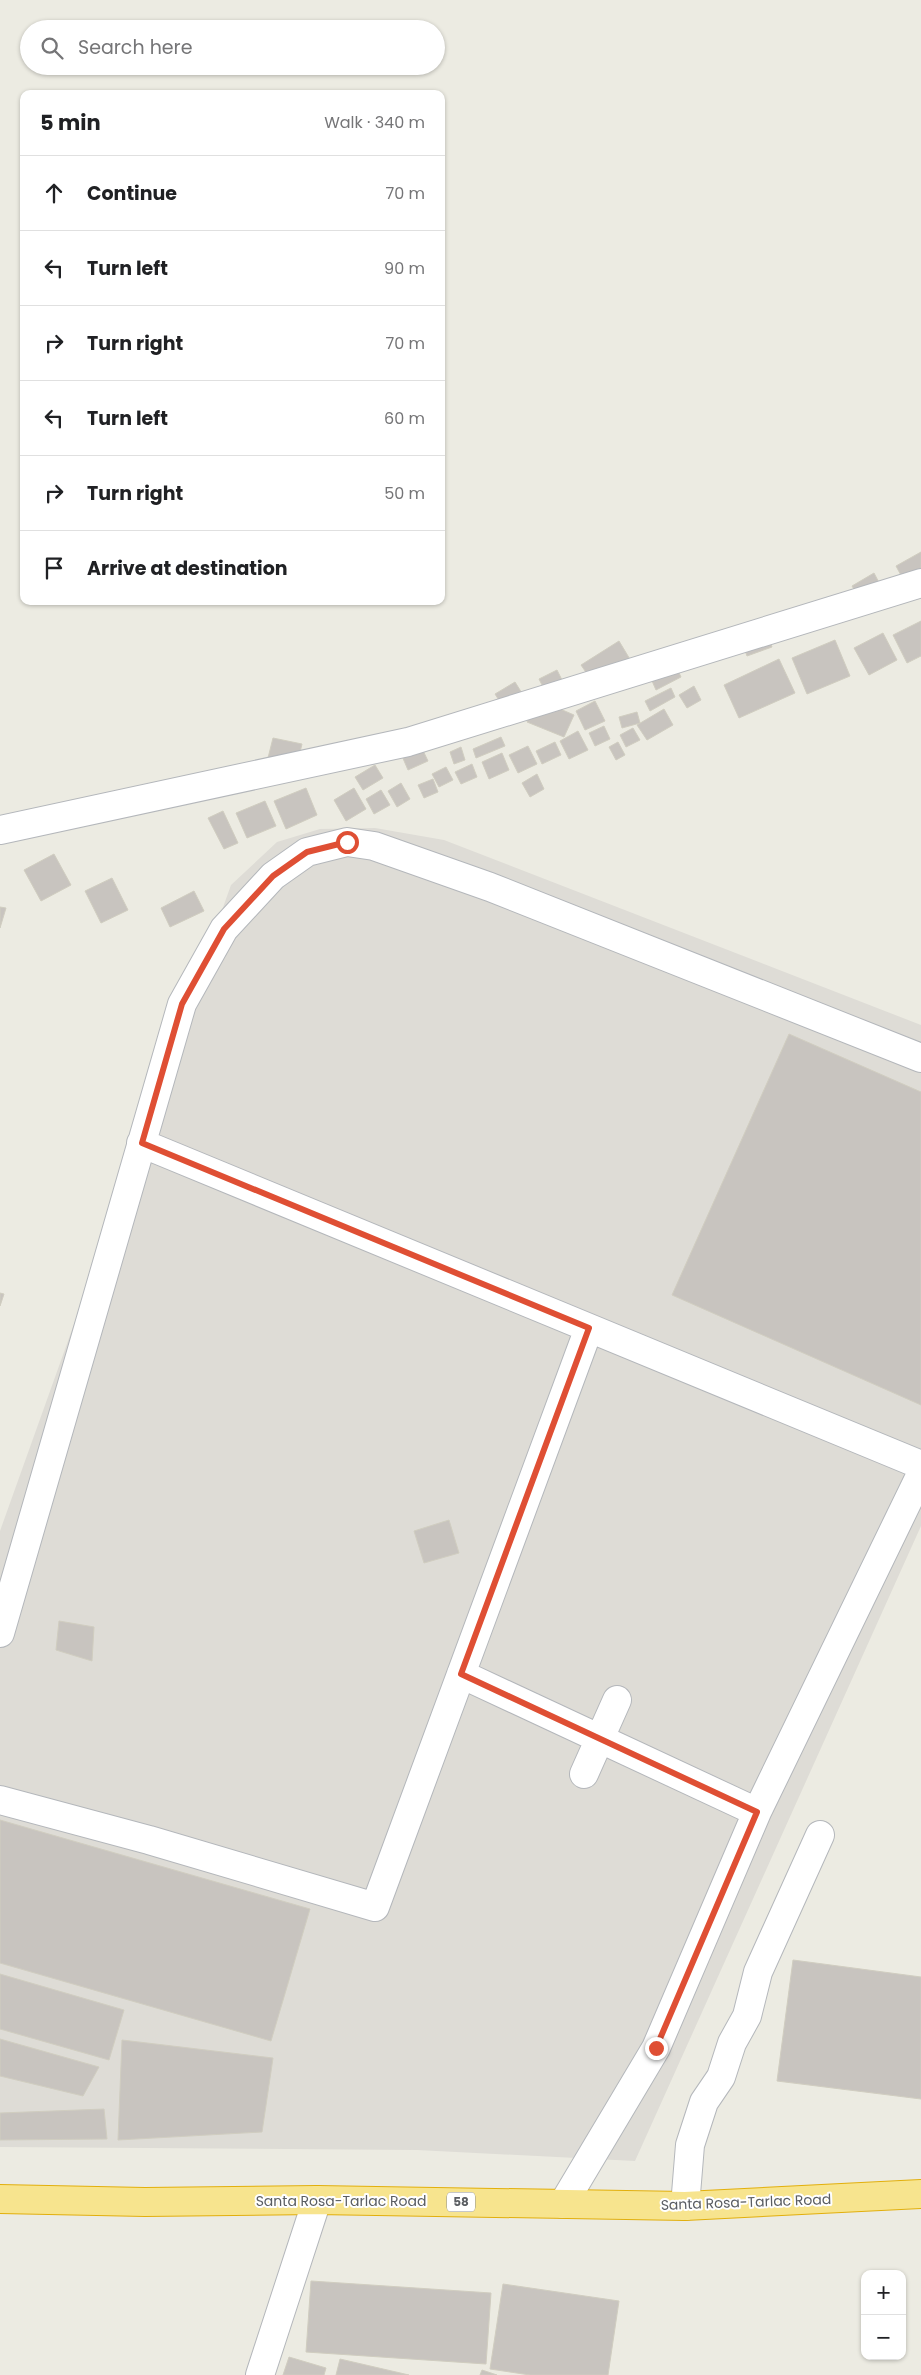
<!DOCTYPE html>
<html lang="en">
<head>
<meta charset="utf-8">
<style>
  body { margin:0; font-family:Poppins,sans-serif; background:#f2f2f2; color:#202124 }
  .controls { position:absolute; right:15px; bottom:15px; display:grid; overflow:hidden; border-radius:10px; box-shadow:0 1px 4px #0004 }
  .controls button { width:45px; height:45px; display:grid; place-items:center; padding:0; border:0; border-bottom:1px solid #e0e0e0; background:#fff; color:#202124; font:25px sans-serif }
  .stop { position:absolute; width:15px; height:15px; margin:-11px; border:4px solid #df4f34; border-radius:50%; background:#fff }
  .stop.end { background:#df4f34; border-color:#fff; box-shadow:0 1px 5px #0008 }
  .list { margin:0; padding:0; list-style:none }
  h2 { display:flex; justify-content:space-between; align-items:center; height:65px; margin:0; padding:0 20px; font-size:21px }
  h2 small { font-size:16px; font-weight:400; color:#757577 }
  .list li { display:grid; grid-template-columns:32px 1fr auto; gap:15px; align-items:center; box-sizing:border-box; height:75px; padding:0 20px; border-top:1px solid #e0e0e0 }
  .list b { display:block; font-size:19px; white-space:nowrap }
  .list em { font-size:16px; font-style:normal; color:#757577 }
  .icon { flex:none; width:28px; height:28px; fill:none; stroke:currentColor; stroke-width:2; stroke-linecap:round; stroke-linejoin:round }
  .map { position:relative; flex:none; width:921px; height:2375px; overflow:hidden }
  .search { position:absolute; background:#fff; box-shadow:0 1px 4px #0004; left:20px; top:20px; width:425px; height:55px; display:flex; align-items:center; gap:12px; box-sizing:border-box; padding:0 18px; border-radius:28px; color:#757577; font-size:19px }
  .panel { position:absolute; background:#fff; box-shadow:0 1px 4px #0004; left:20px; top:90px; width:425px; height:515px; border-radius:10px }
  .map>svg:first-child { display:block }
  .industrial { fill:#dedcd6 }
  .building { fill:#c8c4bf; stroke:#d0cdc0 }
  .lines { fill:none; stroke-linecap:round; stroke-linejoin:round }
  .minor-casing { stroke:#b4b7bb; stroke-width:30 }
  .highway-casing { stroke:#e2af0c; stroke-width:30 }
  .minor { stroke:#fff; stroke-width:28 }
  .highway { stroke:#f7e48e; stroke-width:28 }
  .route { stroke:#df4f34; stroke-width:6 }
  .labels { text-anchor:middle; stroke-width:4; stroke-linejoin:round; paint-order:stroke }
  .shield { fill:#fff; stroke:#8c8e91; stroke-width:1 }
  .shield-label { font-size:12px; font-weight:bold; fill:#5a5d62 }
  .street-label { font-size:14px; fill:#5a5d62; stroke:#fff }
</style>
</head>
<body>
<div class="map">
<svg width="921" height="2375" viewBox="0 0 921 2375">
  <rect width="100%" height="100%" fill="#ecebe2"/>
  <path class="industrial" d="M 375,828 L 444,840 L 921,1025 L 921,1526 L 635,2161 L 417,2150 L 0,2147 L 0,1531 L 231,885 L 277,842 L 320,829 Z"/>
  <path class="building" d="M 921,552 L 921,586 L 910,592 L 896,566 Z
    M 874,573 L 885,594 L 864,606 L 852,586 Z
    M 921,621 L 921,656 L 907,663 L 893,635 Z
    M 763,622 L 772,647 L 747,656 L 738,631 Z
    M 883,633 L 897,660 L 869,675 L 854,648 Z
    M 835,640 L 850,676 L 807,694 L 792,658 Z
    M 619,641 L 631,661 L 594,684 L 581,665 Z
    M 779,659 L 795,693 L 739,718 L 724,685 Z
    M 674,662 L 681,677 L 656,690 L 649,674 Z
    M 557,670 L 569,694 L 551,703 L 539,679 Z
    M 515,682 L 530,706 L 510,718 L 495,694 Z
    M 694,686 L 701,700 L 687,708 L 679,695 Z
    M 671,688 L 675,697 L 650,711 L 645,701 Z
    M 537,699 L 574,715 L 564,737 L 527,722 Z
    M 595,701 L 605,721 L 585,730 L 576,711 Z
    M 664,709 L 673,725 L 647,740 L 637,725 Z
    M 637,712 L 640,723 L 622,728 L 619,717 Z
    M 604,726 L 610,739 L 595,746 L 589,733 Z
    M 633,728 L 640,740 L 626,747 L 620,735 Z
    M 578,731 L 588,750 L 569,759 L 560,741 Z
    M 501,737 L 505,746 L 476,758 L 473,749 Z
    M 273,738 L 302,744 L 296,769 L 267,762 Z
    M 418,740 L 428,761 L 408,770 L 399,749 Z
    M 555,742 L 561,755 L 542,764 L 536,751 Z
    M 618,742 L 625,755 L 616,760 L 609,747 Z
    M 528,746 L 537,764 L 518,773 L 509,755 Z
    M 461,747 L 465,760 L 454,764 L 450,752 Z
    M 502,753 L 509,770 L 489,779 L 482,762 Z
    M 472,764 L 477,777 L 461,784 L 455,772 Z
    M 375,765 L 383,778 L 363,790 L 355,777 Z
    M 446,767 L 453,780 L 439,787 L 432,774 Z
    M 537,774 L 544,789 L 530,797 L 522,783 Z
    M 433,779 L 438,792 L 424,798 L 418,785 Z
    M 401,783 L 410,799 L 397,807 L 388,791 Z
    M 306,788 L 317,815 L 286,829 L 274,801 Z
    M 354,788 L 366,809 L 346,821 L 334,800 Z
    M 381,790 L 390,805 L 374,814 L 366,799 Z
    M 265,801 L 276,826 L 247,838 L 236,813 Z
    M 223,811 L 238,843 L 224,849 L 208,818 Z
    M 54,854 L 71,885 L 41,901 L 24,870 Z
    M 112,878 L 128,910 L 101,923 L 85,891 Z
    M 194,891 L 204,911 L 170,927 L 161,908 Z
    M 0,907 L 6,908 L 0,928 Z
    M 789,1034 L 921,1092 L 921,1405 L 672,1295 Z
    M 0,1293 L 4,1294 L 0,1306 Z
    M 449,1520 L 459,1553 L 424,1563 L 414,1531 Z
    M 59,1621 L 94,1627 L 92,1661 L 56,1650 Z
    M 0,1820 L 310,1909 L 271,2041 L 0,1963 Z
    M 793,1960 L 921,1977 L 921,2099 L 777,2081 Z
    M 0,1974 L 124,2010 L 109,2060 L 0,2029 Z
    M 0,2039 L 99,2067 L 83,2096 L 0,2076 Z
    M 122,2040 L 273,2058 L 262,2132 L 118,2140 Z
    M 104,2109 L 107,2139 L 0,2140 L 0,2113 Z
    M 311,2281 L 491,2293 L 486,2364 L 306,2352 Z
    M 503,2284 L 619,2301 L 608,2375 L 530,2375 L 490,2369 Z
    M 289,2357 L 326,2368 L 324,2375 L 283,2375 Z
    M 340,2359 L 409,2375 L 336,2375 Z
    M 482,2370 L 497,2375 L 480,2375 Z"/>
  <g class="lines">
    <defs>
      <path id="minor" d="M 0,830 L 408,742 L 921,583
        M 141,1143 L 921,1465
        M 0,1633 L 182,1004 L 224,929 L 273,876 L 307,852 L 347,842 L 374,846 L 490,887 L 921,1058
        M 461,1674 L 757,1812
        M 584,1774 L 617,1700
        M 0,1800 L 149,1840 L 375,1907 L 589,1328
        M 563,2204 L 656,2048 L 757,1812 L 921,1474
        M 685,2206 L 690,2145 L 704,2102 L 721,2077 L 732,2043 L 747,2016 L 758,1972 L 820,1835
        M 260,2375 L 317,2200"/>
      <path id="highway" d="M 0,2199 L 145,2202 L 317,2200 L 685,2206 L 921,2194"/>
    </defs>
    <use href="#minor" class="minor-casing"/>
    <use href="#highway" class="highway-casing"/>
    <use href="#minor" class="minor"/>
    <use href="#highway" class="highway"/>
  </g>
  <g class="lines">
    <path class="route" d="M 347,842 L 307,852 L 273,876 L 224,929 L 182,1004 L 142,1143 L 589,1328 L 461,1674 L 757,1812 L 656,2048"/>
  </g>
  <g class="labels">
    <rect class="shield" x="447" y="2192.5" width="28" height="19" rx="4"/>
    <g class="shield-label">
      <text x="461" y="2206">58</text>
    </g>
    <g class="street-label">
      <text x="341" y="2206">Santa Rosa-Tarlac Road</text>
      <text transform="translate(746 2202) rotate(-2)" y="5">Santa Rosa-Tarlac Road</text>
    </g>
  </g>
</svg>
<div class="controls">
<button>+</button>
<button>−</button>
</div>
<div class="stop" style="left:347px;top:842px"></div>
<div class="stop end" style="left:656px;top:2048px"></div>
<div class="search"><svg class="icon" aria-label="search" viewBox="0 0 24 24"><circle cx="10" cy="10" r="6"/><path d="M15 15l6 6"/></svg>Search here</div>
<section class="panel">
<h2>5 min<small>Walk · 340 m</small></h2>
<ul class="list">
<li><svg class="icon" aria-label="ahead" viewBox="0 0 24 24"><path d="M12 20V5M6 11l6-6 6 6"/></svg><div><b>Continue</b></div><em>70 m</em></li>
<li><svg class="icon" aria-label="left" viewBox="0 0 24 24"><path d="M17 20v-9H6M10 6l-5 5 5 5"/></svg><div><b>Turn left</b></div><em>90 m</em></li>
<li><svg class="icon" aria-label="right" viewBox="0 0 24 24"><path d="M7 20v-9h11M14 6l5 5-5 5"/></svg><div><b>Turn right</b></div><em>70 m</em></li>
<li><svg class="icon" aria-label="left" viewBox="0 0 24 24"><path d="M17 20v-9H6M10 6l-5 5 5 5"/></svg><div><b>Turn left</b></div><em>60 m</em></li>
<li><svg class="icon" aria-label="right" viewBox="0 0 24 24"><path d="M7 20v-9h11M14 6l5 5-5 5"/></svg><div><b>Turn right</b></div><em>50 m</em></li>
<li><svg class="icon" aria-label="arrive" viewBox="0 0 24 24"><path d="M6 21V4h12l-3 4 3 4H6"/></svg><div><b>Arrive at destination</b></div></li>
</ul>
</section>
</div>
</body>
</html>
